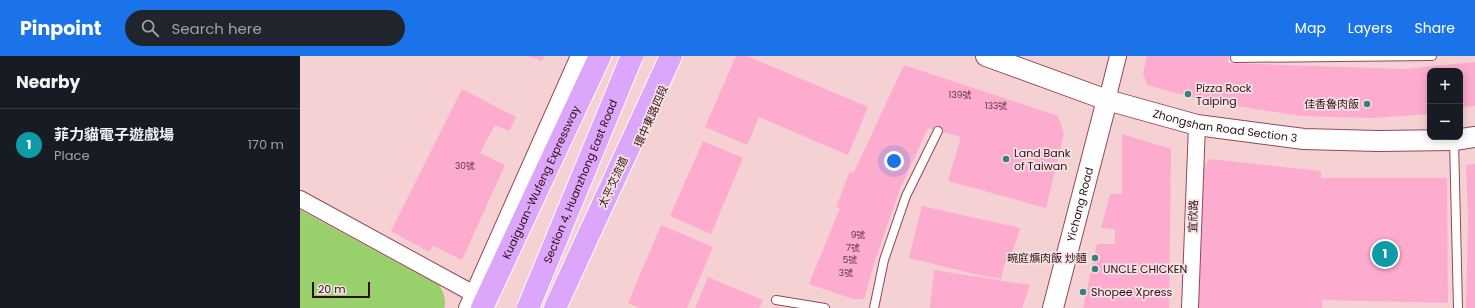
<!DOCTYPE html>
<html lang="en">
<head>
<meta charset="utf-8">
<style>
  body { margin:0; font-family:Poppins,"Noto Sans TC",sans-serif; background:#20242c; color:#f1f3f6 }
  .controls { position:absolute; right:12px; top:12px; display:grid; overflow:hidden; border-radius:8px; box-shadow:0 2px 10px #0003 }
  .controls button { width:36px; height:36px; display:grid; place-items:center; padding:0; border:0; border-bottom:1px solid #363941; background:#171b24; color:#f1f3f6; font:20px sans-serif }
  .scale { position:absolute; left:12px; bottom:10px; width:58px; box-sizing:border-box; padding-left:4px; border:2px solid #2f0f14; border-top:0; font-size:11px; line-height:14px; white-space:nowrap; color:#2f0f14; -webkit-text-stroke:3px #f6e3e5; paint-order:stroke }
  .you { position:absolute; left:594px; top:105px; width:14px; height:14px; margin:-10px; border:3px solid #fff; border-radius:50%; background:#1a73e8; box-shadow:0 0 0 6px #1a73e833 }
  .badge { display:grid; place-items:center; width:26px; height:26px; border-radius:50%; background:#1a73e8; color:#fff; font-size:13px; font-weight:700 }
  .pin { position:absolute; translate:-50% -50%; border:2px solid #fff; box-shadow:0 1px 4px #0006 }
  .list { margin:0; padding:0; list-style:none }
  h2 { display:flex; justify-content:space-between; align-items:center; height:52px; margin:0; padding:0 16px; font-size:17px }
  h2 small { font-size:13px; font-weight:400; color:#9ea1a6 }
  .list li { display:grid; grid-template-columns:26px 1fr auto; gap:12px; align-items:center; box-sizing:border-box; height:72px; padding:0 16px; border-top:1px solid #363941 }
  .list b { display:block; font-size:15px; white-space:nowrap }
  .list p { margin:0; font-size:13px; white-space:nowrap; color:#9ea1a6 }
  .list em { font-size:13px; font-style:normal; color:#9ea1a6 }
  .icon { flex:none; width:22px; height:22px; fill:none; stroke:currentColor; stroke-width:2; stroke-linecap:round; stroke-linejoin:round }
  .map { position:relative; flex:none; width:1175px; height:252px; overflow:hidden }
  header { display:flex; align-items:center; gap:24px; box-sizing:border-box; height:56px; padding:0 20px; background:#1a73e8; color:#fff }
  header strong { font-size:19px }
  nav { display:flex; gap:22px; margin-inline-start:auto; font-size:14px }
  .search { width:280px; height:36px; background:#20242c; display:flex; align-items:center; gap:10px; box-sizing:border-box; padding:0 14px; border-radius:22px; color:#9ea1a6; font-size:15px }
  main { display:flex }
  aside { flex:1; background:#171b24 }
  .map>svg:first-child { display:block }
  .green { fill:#98d06b }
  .building { fill:#fdabce }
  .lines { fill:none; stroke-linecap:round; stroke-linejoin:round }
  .service-casing { stroke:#954753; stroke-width:10 }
  .minor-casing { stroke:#954753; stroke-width:18 }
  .tertiary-casing { stroke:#954753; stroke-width:22 }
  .trunk-casing { stroke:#fff; stroke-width:24 }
  .service { stroke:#fff; stroke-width:8 }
  .minor { stroke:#fff; stroke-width:16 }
  .tertiary { stroke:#fff; stroke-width:20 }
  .trunk { stroke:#dca6fa; stroke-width:22 }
  .trunk-bridge-casing { stroke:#fff; stroke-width:24; stroke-linecap:butt }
  .trunk-bridge { stroke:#dca6fa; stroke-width:22 }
  .poi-dot { fill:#37807e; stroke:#f6e3e5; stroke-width:1.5 }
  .labels { text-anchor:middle; stroke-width:3.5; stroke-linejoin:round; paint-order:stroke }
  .number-label { font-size:9px; fill:#623642 }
  .poi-label { font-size:11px; fill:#2f0f14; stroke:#f6e3e5; text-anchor:start }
  .street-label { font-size:11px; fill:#2f0f14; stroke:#f6e3e5 }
</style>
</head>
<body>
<header>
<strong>Pinpoint</strong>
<div class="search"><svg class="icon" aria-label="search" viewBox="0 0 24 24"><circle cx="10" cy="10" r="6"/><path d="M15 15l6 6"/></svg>Search here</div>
<nav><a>Map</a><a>Layers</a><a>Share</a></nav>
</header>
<main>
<aside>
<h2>Nearby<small></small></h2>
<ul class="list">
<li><span class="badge" style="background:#0f9aa8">1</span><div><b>菲力貓電子遊戲場</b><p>Place</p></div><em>170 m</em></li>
</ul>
</aside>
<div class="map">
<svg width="1175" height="252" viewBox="0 0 1175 252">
  <rect width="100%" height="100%" fill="#f6d1d4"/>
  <path class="green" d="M 0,154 L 139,229 C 143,236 147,244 144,252 L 0,252 Z"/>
  <path class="building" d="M 228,0 L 244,0 L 242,5 Z
    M 436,0 L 447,0 L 568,51 L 548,99 L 459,61 L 447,89 L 405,71 Z
    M 847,0 L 929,0 L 928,7 L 1105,13 L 1175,6 L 1175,50 L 1160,51 L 1160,15 L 1130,15 L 1130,58 L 1073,62 L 1001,60 L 955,53 L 898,43 L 847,29 L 843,17 Z
    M 604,9 L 758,60 L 764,77 L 746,152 L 648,125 L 661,81 L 628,72 L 600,133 L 575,205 L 564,243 L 553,243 L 509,228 L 540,152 L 536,151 L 550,115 L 553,118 Z
    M 162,33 L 216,61 L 209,75 L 195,69 L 180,97 L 205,109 L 162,204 L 133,190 L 129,196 L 91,175 Z
    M 822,78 L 871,93 L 869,252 L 783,252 L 797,188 L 815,188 L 815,173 L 801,172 L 810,138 L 822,138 Z
    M 403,85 L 443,102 L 411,178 L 370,160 Z
    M 911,103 L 1021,115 L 1021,122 L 1147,122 L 1148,247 L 1022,244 L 1022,252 L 898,252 L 901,132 L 898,115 Z
    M 1175,108 L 1175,252 L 1166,252 L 1168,162 L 1166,109 Z
    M 622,150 L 720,172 L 709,207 L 705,206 L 701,223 L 674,218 L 609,202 Z
    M 361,169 L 413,191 L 387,252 L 340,252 L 328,247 Z
    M 634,214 L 730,229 L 722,252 L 630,252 Z
    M 408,221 L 463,244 L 459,252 L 395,252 Z"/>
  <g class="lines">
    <defs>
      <path id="service" d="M 935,2 L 1132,0
        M 1154,84 L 1158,252
        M 476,244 L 525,252
        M 574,252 L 584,204 L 606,140 L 638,75"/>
      <path id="minor" d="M 807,44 L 818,0
        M 0,143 L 174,238
        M 167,252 L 279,0
        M 890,252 L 897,69"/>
      <g id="tertiary">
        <path id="s1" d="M 686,0 L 807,44 L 897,69 L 1004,83 L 1078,85 L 1154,84 L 1175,81"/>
        <path id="s2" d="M 753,252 L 807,44"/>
      </g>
      <g id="trunk">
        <path id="s3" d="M 182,252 L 300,0"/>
        <path d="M 255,252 L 371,0"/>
      </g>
    </defs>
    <use href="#service" class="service-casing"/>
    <use href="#minor" class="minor-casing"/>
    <use href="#tertiary" class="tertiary-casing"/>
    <use href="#trunk" class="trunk-casing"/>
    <use href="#service" class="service"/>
    <use href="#minor" class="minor"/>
    <use href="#tertiary" class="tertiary"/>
    <use href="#trunk" class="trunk"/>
    <defs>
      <g id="trunk-bridge">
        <path id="s4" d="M 228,252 L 332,0"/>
      </g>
    </defs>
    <use href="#trunk-bridge" class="trunk-bridge-casing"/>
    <use href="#trunk-bridge" class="trunk-bridge"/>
  </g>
  <g class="poi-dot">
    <circle cx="888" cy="38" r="4"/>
    <circle cx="1067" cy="48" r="4"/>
    <circle cx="706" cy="103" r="4"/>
    <circle cx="795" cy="202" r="4"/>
    <circle cx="795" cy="213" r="4"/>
    <circle cx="783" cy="236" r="4"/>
  </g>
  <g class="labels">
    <g class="number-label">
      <text x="660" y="42">139號</text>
      <text x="696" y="53">133號</text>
      <text x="165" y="113">30號</text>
      <text x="558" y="182">9號</text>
      <text x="553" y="195">7號</text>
      <text x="550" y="207">5號</text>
      <text x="546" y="220">3號</text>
    </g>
    <g class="poi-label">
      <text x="896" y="36">Pizza Rock<tspan x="896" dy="13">Taiping</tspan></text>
      <text x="1059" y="52" text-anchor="end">佳香魯肉飯</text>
      <text x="714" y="101">Land Bank<tspan x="714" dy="13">of Taiwan</tspan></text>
      <text x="787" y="206" text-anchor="end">畹庭爌肉飯 炒麵</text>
      <text x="803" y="217">UNCLE CHICKEN</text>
      <text x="791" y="240">Shopee Xpress</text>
    </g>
    <g class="street-label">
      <text transform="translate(351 60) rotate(-66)" y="4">環中東路四段</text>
      <text dy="4" stroke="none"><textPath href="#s1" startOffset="250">Zhongshan Road Section 3</textPath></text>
      <text dy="4" stroke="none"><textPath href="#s3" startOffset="139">Kuaiguan-Wufeng Expressway</textPath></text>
      <text dy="4" stroke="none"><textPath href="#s4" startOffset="137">Section 4, Huanzhong East Road</textPath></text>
      <text transform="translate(313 126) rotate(-65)" y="4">太平交流道</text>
      <text dy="4" stroke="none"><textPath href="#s2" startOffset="107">Yichang Road</textPath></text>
      <text transform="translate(893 160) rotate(-88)" y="4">宜欣路</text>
    </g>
  </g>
</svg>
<div class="controls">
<button>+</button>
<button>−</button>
</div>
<div class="scale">20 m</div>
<div class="you"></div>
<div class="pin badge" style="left:1085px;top:198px;background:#0f9aa8">1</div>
</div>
</main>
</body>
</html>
